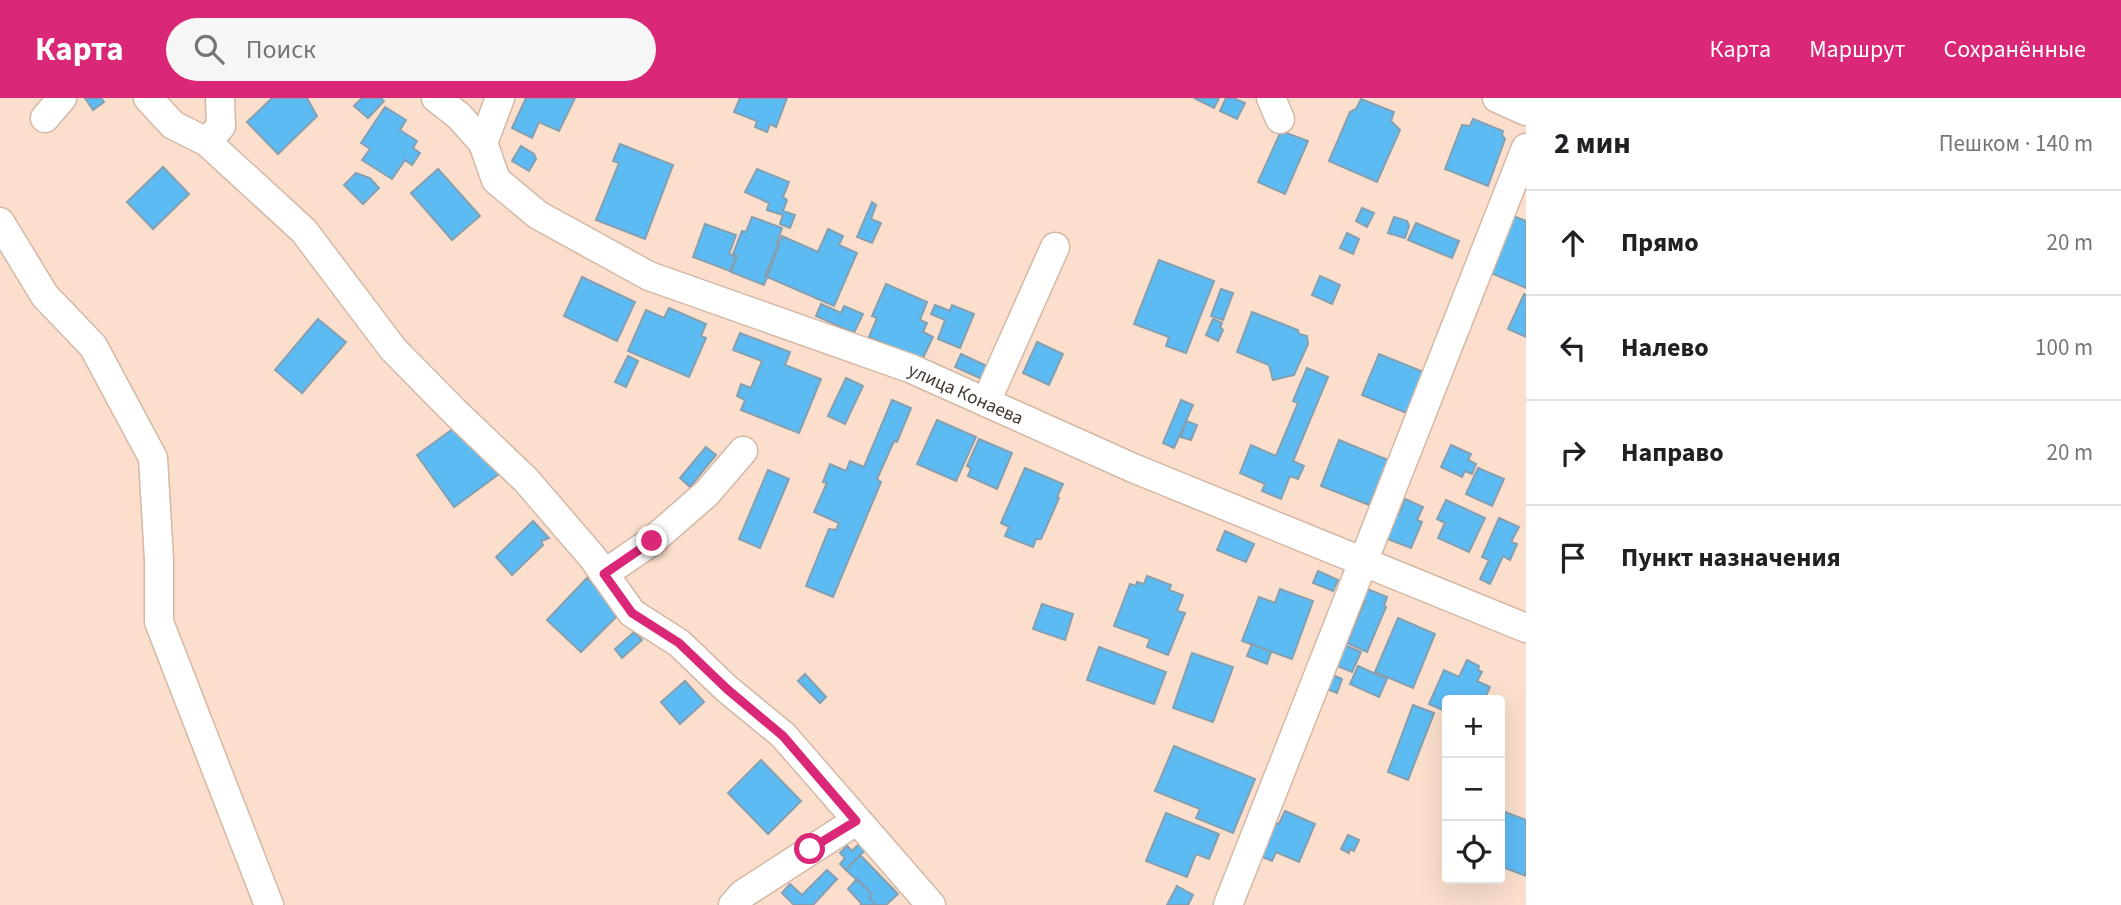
<!DOCTYPE html>
<html lang="ru">
<head>
<meta charset="utf-8">
<style>
  body { margin:0; font-family:"Source Sans 3",sans-serif; background:#f6f6f6; color:#202124 }
  .controls { position:absolute; right:21px; bottom:21px; display:grid; overflow:hidden; border-radius:7px; box-shadow:0 7px 28px #0002 }
  .controls button { width:63px; height:63px; display:grid; place-items:center; padding:0; border:0; border-bottom:2px solid #e0e0e0; background:#fff; color:#202124; font:35px sans-serif }
  .stop { position:absolute; width:21px; height:21px; margin:-16px; border:5px solid #db2777; border-radius:50%; background:#fff }
  .stop.end { background:#db2777; border-color:#fff; box-shadow:0 2px 7px #0008 }
  .list { margin:0; padding:0; list-style:none }
  h2 { display:flex; justify-content:space-between; align-items:center; height:91px; margin:0; padding:0 28px; font-size:30px }
  h2 small { font-size:23px; font-weight:400; color:#757577 }
  .list li { display:grid; grid-template-columns:46px 1fr auto; gap:21px; align-items:center; box-sizing:border-box; height:105px; padding:0 28px; border-top:2px solid #e0e0e0 }
  .list b { display:block; font-size:26px; white-space:nowrap }
  .list em { font-size:23px; font-style:normal; color:#757577 }
  .icon { flex:none; width:38px; height:38px; fill:none; stroke:currentColor; stroke-width:2; stroke-linecap:round; stroke-linejoin:round }
  .map { position:relative; flex:none; width:1526px; height:807px; overflow:hidden }
  header { display:flex; align-items:center; gap:42px; box-sizing:border-box; height:98px; padding:0 35px; background:#db2777; color:#fff }
  header strong { font-size:33px }
  nav { display:flex; gap:38px; margin-inline-start:auto; font-size:24px }
  .search { width:490px; height:63px; background:#f6f6f6; display:flex; align-items:center; gap:18px; box-sizing:border-box; padding:0 24px; border-radius:38px; color:#757577; font-size:26px }
  main { display:flex }
  aside { flex:1; background:#fff }
  .map>svg:first-child { display:block }
  .building { fill:#5dbbf4; stroke:#849fb0; stroke-width:2 }
  .lines { fill:none; stroke-linecap:round; stroke-linejoin:round }
  .street-casing { stroke:#d3b8a6; stroke-width:31 }
  .street { stroke:#fff; stroke-width:28 }
  .route { stroke:#db2777; stroke-width:9 }
  .labels { text-anchor:middle; stroke-width:7; stroke-linejoin:round; paint-order:stroke }
  .street-label { font-size:19px; fill:#443931; stroke:#fff }
</style>
</head>
<body>
<header>
<strong>Карта</strong>
<div class="search"><svg class="icon" aria-label="search" viewBox="0 0 24 24"><circle cx="10" cy="10" r="6"/><path d="M15 15l6 6"/></svg>Поиск</div>
<nav><a>Карта</a><a>Маршрут</a><a>Сохранённые</a></nav>
</header>
<main>
<div class="map">
<svg width="1526" height="807" viewBox="0 0 1526 807">
  <rect width="100%" height="100%" fill="#fbdfcc"/>
  <path class="building" d="M 85,0 L 101,0 L 104,4 L 93,12 Z
    M 272,0 L 307,0 L 317,18 L 278,56 L 247,24 Z
    M 362,0 L 381,0 L 384,3 L 368,20 L 354,8 Z
    M 526,0 L 575,0 L 559,33 L 539,24 L 532,40 L 512,30 Z
    M 740,0 L 787,0 L 776,29 L 770,26 L 767,34 L 755,29 L 757,23 L 734,14 Z
    M 1194,0 L 1219,0 L 1214,10 Z
    M 1226,0 L 1233,0 L 1245,5 L 1237,21 L 1220,13 Z
    M 1361,1 L 1394,14 L 1391,23 L 1400,32 L 1377,84 L 1329,63 L 1350,14 L 1356,11 Z
    M 385,9 L 406,22 L 400,32 L 417,43 L 413,50 L 420,55 L 412,67 L 405,62 L 392,81 L 362,62 L 370,51 L 361,45 Z
    M 1473,21 L 1503,33 L 1502,37 L 1505,41 L 1488,88 L 1445,71 L 1462,27 L 1470,28 Z
    M 1281,33 L 1308,43 L 1285,96 L 1258,84 Z
    M 620,46 L 673,67 L 645,141 L 596,122 L 619,65 L 613,63 Z
    M 521,48 L 534,56 L 536,61 L 529,73 L 512,63 Z
    M 163,69 L 189,96 L 153,131 L 127,104 Z
    M 438,71 L 480,118 L 452,142 L 411,95 Z
    M 757,71 L 789,84 L 783,99 L 787,102 L 783,113 L 795,117 L 790,130 L 780,126 L 783,117 L 767,112 L 769,105 L 745,94 Z
    M 356,75 L 370,80 L 379,90 L 363,106 L 344,87 Z
    M 872,104 L 876,107 L 871,121 L 881,125 L 872,145 L 857,139 Z
    M 1362,110 L 1374,115 L 1367,129 L 1356,123 Z
    M 1508,116 L 1526,123 L 1526,190 L 1484,172 Z
    M 752,119 L 782,130 L 777,145 L 779,147 L 764,187 L 731,174 L 737,158 L 733,156 L 742,133 L 746,134 Z
    M 1394,119 L 1407,123 L 1409,128 L 1405,140 L 1388,135 Z
    M 1416,125 L 1459,143 L 1452,160 L 1408,142 Z
    M 705,126 L 736,137 L 729,156 L 736,159 L 730,173 L 693,159 Z
    M 828,131 L 843,138 L 839,147 L 857,155 L 834,208 L 765,178 L 782,138 L 818,154 Z
    M 1347,135 L 1359,141 L 1353,156 L 1340,150 Z
    M 1159,162 L 1214,183 L 1186,255 L 1166,248 L 1169,239 L 1134,226 Z
    M 1320,178 L 1340,187 L 1332,206 L 1312,197 Z
    M 582,179 L 635,204 L 617,243 L 564,218 Z
    M 886,186 L 927,204 L 920,222 L 927,225 L 923,234 L 933,239 L 922,262 L 869,239 L 877,220 L 872,218 Z
    M 1221,191 L 1233,195 L 1223,222 L 1211,218 Z
    M 1524,196 L 1526,197 L 1526,239 L 1508,231 Z
    M 821,206 L 841,215 L 844,208 L 863,216 L 854,235 L 816,218 Z
    M 935,207 L 950,213 L 952,207 L 974,216 L 960,250 L 938,241 L 945,222 L 931,216 Z
    M 669,210 L 706,226 L 701,238 L 706,240 L 689,279 L 628,253 L 646,212 L 664,220 Z
    M 1252,214 L 1298,232 L 1299,236 L 1307,238 L 1308,246 L 1294,277 L 1273,282 L 1269,267 L 1237,254 Z
    M 318,221 L 346,244 L 302,295 L 275,272 Z
    M 1213,221 L 1222,225 L 1220,229 L 1223,232 L 1218,243 L 1206,237 Z
    M 740,235 L 790,254 L 785,267 L 821,281 L 799,335 L 741,312 L 745,302 L 737,298 L 741,286 L 751,290 L 762,263 L 733,252 Z
    M 1037,244 L 1063,256 L 1049,287 L 1023,275 Z
    M 961,256 L 989,269 L 984,282 L 955,269 Z
    M 1379,256 L 1426,275 L 1409,316 L 1362,297 Z
    M 628,258 L 638,263 L 626,289 L 615,284 Z
    M 1307,270 L 1328,279 L 1293,363 L 1304,368 L 1298,381 L 1290,378 L 1281,401 L 1262,393 L 1265,386 L 1240,375 L 1251,347 L 1276,358 L 1298,305 L 1293,303 Z
    M 846,280 L 863,288 L 845,326 L 828,318 Z
    M 892,302 L 911,310 L 897,344 L 894,343 L 877,381 L 881,384 L 833,499 L 806,488 L 829,431 L 836,432 L 839,425 L 814,414 L 827,385 L 823,384 L 830,366 L 846,373 L 850,363 L 864,369 Z
    M 1181,302 L 1193,307 L 1174,350 L 1163,345 Z
    M 937,322 L 976,339 L 956,383 L 917,366 Z
    M 1186,323 L 1197,327 L 1191,342 L 1181,339 Z
    M 457,328 L 474,352 L 487,359 L 499,376 L 454,409 L 417,357 Z
    M 979,341 L 1012,355 L 997,391 L 968,378 L 971,370 L 967,368 Z
    M 1339,342 L 1388,362 L 1369,407 L 1321,388 Z
    M 1451,347 L 1471,356 L 1468,362 L 1476,366 L 1472,376 L 1465,373 L 1462,379 L 1441,369 Z
    M 706,349 L 716,357 L 690,389 L 680,380 Z
    M 1025,370 L 1063,386 L 1057,399 L 1059,400 L 1041,441 L 1036,441 L 1033,449 L 1005,438 L 1009,429 L 1001,425 Z
    M 1478,370 L 1504,381 L 1492,408 L 1466,396 Z
    M 768,372 L 789,381 L 760,450 L 739,441 Z
    M 1405,401 L 1423,409 L 1417,422 L 1422,424 L 1411,450 L 1385,440 L 1395,414 L 1399,416 Z
    M 1446,402 L 1485,420 L 1469,454 L 1438,440 L 1445,425 L 1437,421 Z
    M 1499,420 L 1519,429 L 1511,444 L 1517,446 L 1510,462 L 1503,458 L 1490,486 L 1480,481 L 1489,462 L 1482,459 Z
    M 533,423 L 549,440 L 541,443 L 543,447 L 512,477 L 496,459 Z
    M 1225,433 L 1254,446 L 1246,464 L 1217,452 Z
    M 1318,473 L 1338,482 L 1333,493 L 1313,485 Z
    M 1147,478 L 1171,487 L 1169,492 L 1183,497 L 1177,513 L 1185,515 L 1168,557 L 1147,549 L 1150,541 L 1114,528 L 1130,486 L 1136,488 L 1137,484 L 1144,486 Z
    M 587,480 L 608,500 L 617,518 L 581,554 L 547,522 Z
    M 1365,490 L 1387,499 L 1384,508 L 1386,509 L 1367,554 L 1347,545 L 1365,503 L 1360,501 Z
    M 1280,491 L 1313,503 L 1292,561 L 1242,543 L 1259,499 L 1275,505 Z
    M 1042,506 L 1073,516 L 1065,542 L 1033,531 Z
    M 1398,520 L 1435,536 L 1413,590 L 1375,574 Z
    M 634,534 L 642,542 L 622,560 L 615,551 Z
    M 1340,545 L 1361,554 L 1352,574 L 1332,566 Z
    M 1252,546 L 1271,554 L 1267,566 L 1247,558 Z
    M 1099,549 L 1166,574 L 1154,606 L 1087,582 Z
    M 1192,555 L 1233,569 L 1213,624 L 1173,610 Z
    M 1467,562 L 1479,568 L 1478,572 L 1482,574 L 1477,583 L 1490,589 L 1484,602 L 1447,602 L 1447,614 L 1429,606 L 1444,572 L 1459,579 Z
    M 1358,568 L 1387,581 L 1379,599 L 1350,586 Z
    M 805,576 L 826,599 L 820,605 L 798,583 Z
    M 1333,577 L 1342,581 L 1337,595 L 1327,591 Z
    M 685,583 L 704,604 L 680,626 L 661,604 Z
    M 1413,607 L 1434,615 L 1408,682 L 1388,674 Z
    M 1174,648 L 1255,681 L 1233,735 L 1196,720 L 1200,711 L 1155,693 Z
    M 761,662 L 801,703 L 768,736 L 728,695 Z
    M 1500,712 L 1526,722 L 1526,778 L 1500,768 Z
    M 1285,713 L 1315,726 L 1299,764 L 1276,754 L 1272,763 L 1257,757 L 1270,737 L 1276,725 L 1279,726 Z
    M 1166,715 L 1219,736 L 1209,761 L 1196,756 L 1187,779 L 1146,763 Z
    M 1348,737 L 1359,742 L 1354,753 L 1350,751 L 1349,755 L 1341,751 Z
    M 862,743 L 868,749 L 846,772 L 840,766 L 845,760 L 840,755 L 847,748 L 852,753 Z
    M 860,757 L 898,796 L 886,807 L 876,807 L 869,800 L 872,796 L 846,772 Z
    M 827,772 L 837,781 L 813,807 L 794,807 L 782,795 L 790,786 L 802,797 Z
    M 857,781 L 872,796 L 869,800 L 876,807 L 860,807 L 862,806 L 848,791 Z
    M 1177,788 L 1193,797 L 1188,807 L 1167,807 Z"/>
  <g class="lines">
    <defs>
      <g id="street">
        <path d="M 148,0 L 173,27 L 207,44 L 221,28 L 220,0"/>
        <path d="M 436,0 L 459,18 L 483,45"/>
        <path id="s1" d="M 500,0 L 483,45 L 496,82 L 538,117 L 649,178 L 912,271 L 1133,370 L 1526,530"/>
        <path d="M 1271,0 L 1280,21"/>
        <path d="M 1497,0 L 1526,13"/>
        <path d="M 45,20 L 62,0"/>
        <path d="M 207,44 L 304,133 L 393,251 L 457,316 L 526,382 L 593,460 L 632,515 L 679,545 L 727,591 L 783,637 L 931,807"/>
        <path d="M 0,124 L 45,198 L 93,248 L 153,360 L 159,462 L 159,524 L 269,807"/>
        <path d="M 986,304 L 1055,149"/>
        <path d="M 604,476 L 652,443 L 707,395 L 743,353"/>
        <path d="M 733,807 L 743,796 L 856,723"/>
        <path d="M 1228,807 L 1526,50"/>
      </g>
    </defs>
    <use href="#street" class="street-casing"/>
    <use href="#street" class="street"/>
  </g>
  <g class="lines">
    <path class="route" d="M 652,443 L 604,476 L 632,515 L 679,545 L 727,591 L 783,638 L 856,723 L 810,751"/>
  </g>
  <g class="labels">
    <g class="street-label">
      <text dy="7" stroke="none"><textPath href="#s1" startOffset="607">улица Конаева</textPath></text>
    </g>
  </g>
</svg>
<div class="controls">
<button>+</button>
<button>−</button>
<button><svg class="icon" aria-label="locate" viewBox="0 0 24 24"><circle cx="12" cy="12" r="6"/><path d="M12 2v4M12 18v4M2 12h4M18 12h4"/></svg></button>
</div>
<div class="stop" style="left:810px;top:751px"></div>
<div class="stop end" style="left:652px;top:443px"></div>
</div>
<aside>
<h2>2 мин<small>Пешком · 140 m</small></h2>
<ul class="list">
<li><svg class="icon" aria-label="ahead" viewBox="0 0 24 24"><path d="M12 20V5M6 11l6-6 6 6"/></svg><div><b>Прямо</b></div><em>20 m</em></li>
<li><svg class="icon" aria-label="left" viewBox="0 0 24 24"><path d="M17 20v-9H6M10 6l-5 5 5 5"/></svg><div><b>Налево</b></div><em>100 m</em></li>
<li><svg class="icon" aria-label="right" viewBox="0 0 24 24"><path d="M7 20v-9h11M14 6l5 5-5 5"/></svg><div><b>Направо</b></div><em>20 m</em></li>
<li><svg class="icon" aria-label="arrive" viewBox="0 0 24 24"><path d="M6 21V4h12l-3 4 3 4H6"/></svg><div><b>Пункт назначения</b></div></li>
</ul>
</aside>
</main>
</body>
</html>
